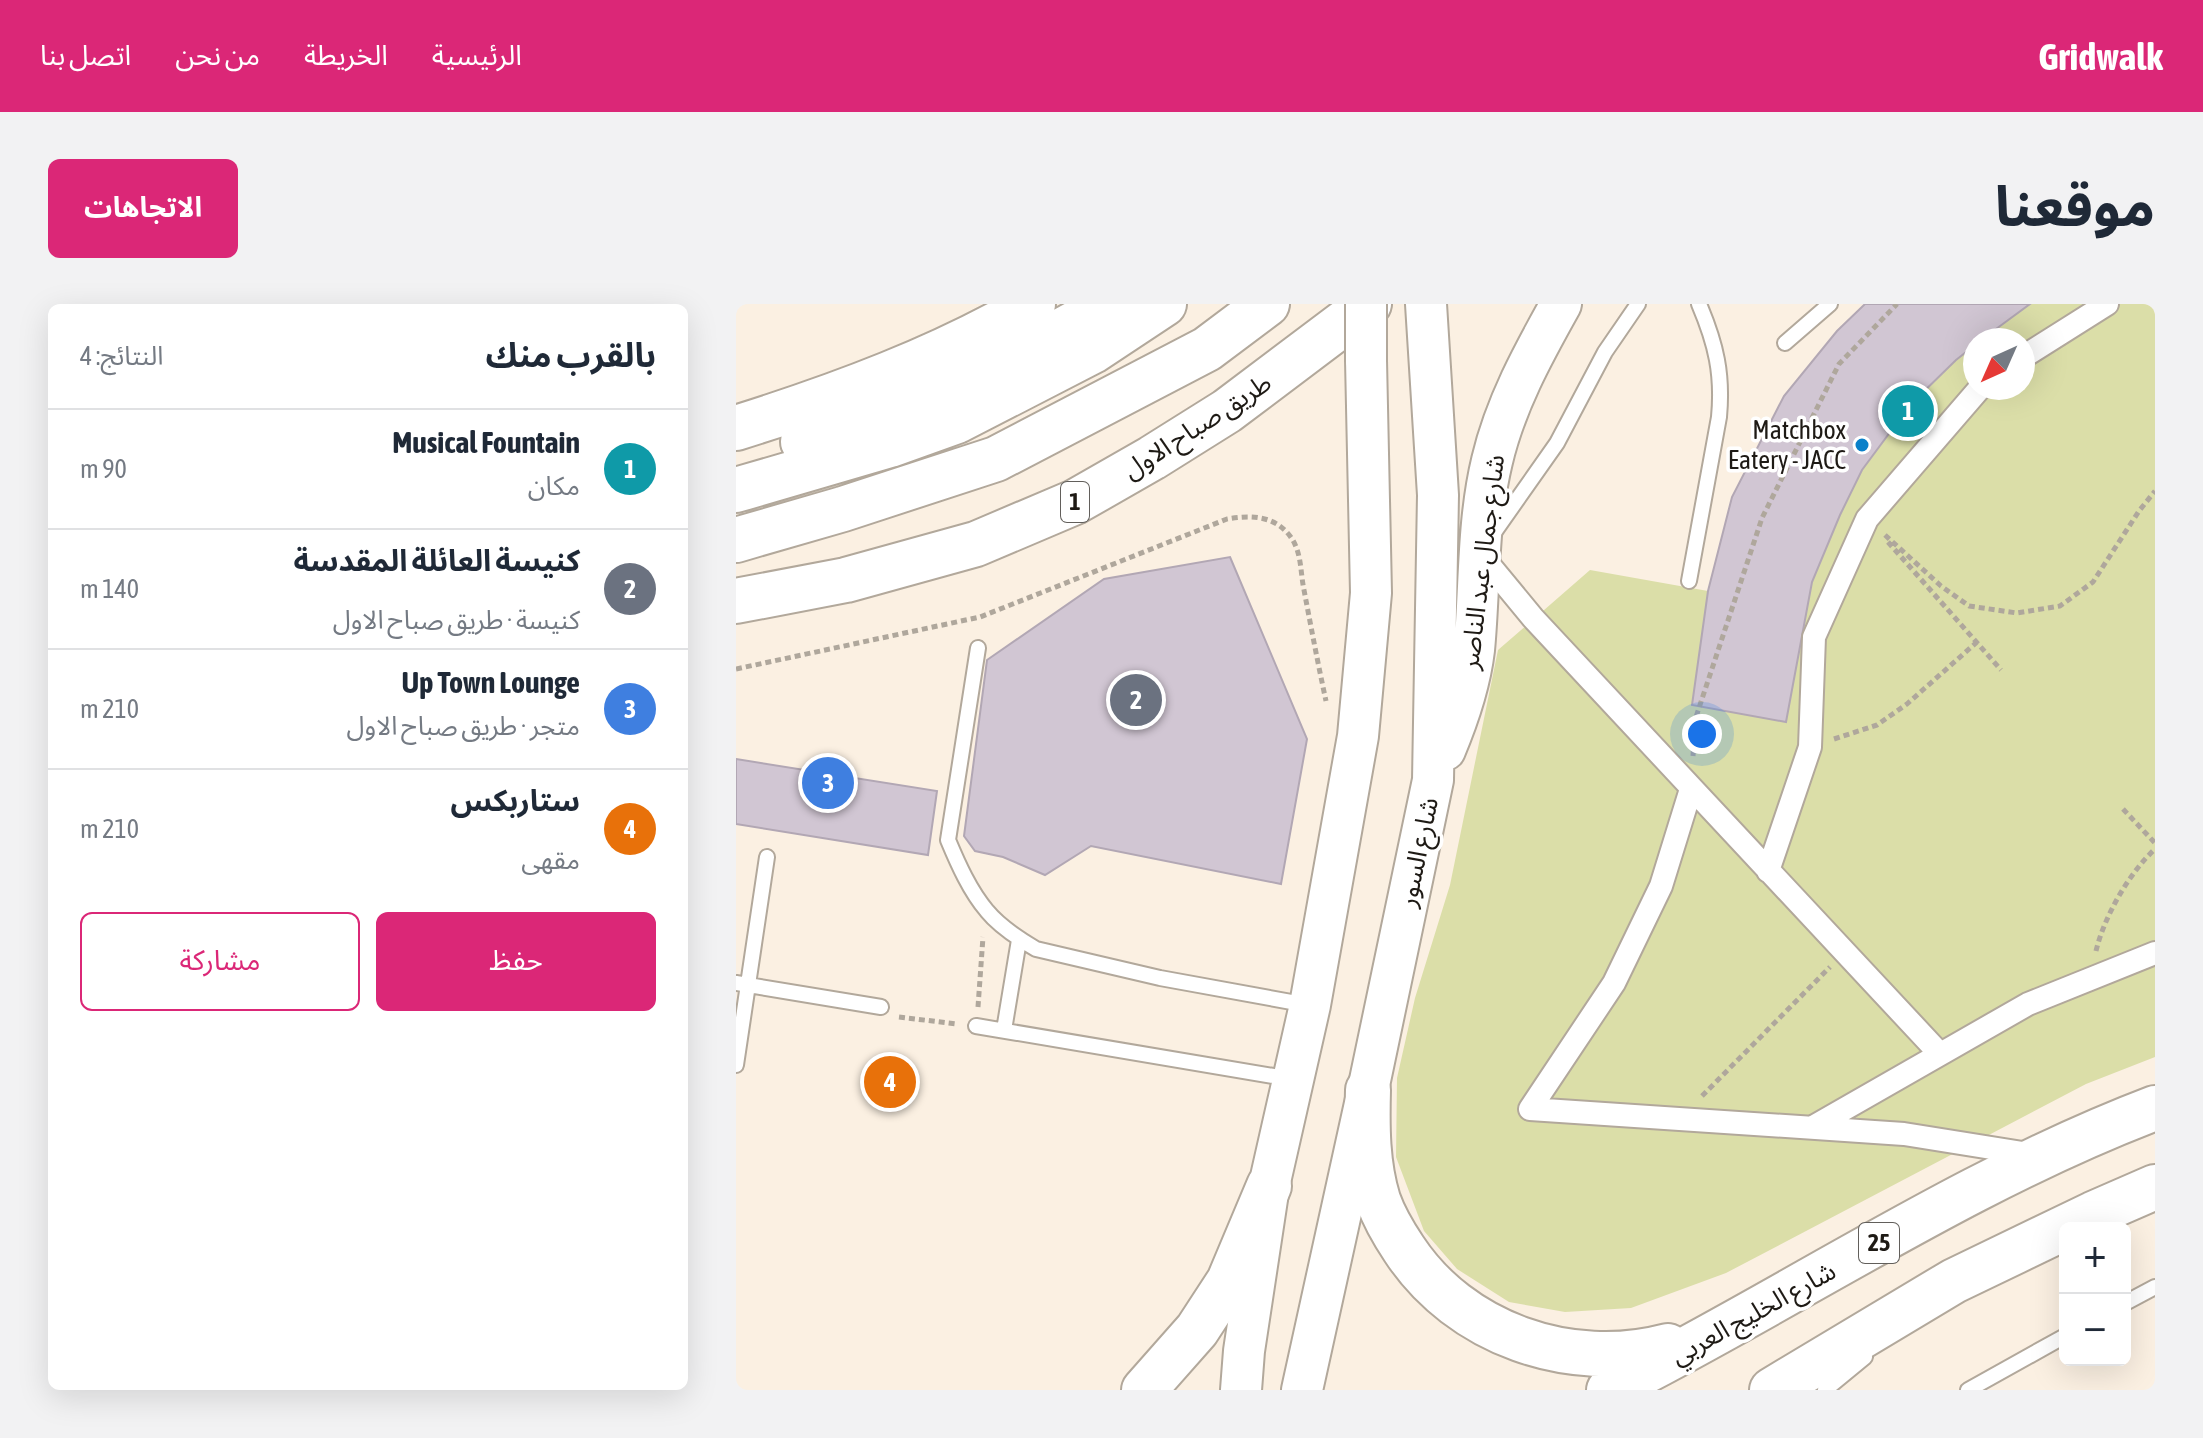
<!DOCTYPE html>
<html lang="ar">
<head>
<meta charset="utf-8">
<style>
  body { margin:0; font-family:"Asap Condensed","Noto Sans Arabic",sans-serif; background:#f2f2f3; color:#1f2937; direction:rtl }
  .controls { position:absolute; right:24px; bottom:24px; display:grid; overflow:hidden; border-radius:12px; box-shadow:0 8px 32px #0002 }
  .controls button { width:72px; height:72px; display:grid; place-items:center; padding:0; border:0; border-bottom:2px solid #e0e1e3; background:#fff; color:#1f2937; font:40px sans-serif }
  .compass { position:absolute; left:1227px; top:24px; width:72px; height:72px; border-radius:50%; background:#fff; box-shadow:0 8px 32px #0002; rotate:225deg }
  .you { position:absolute; left:966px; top:430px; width:28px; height:28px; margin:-20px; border:6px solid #fff; border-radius:50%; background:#1a73e8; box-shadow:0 0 0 12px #1a73e833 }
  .badge { display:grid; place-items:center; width:52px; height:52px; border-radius:50%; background:#db2777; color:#fff; font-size:26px; font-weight:700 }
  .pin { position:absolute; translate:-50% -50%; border:4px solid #fff; box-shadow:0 2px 8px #0006 }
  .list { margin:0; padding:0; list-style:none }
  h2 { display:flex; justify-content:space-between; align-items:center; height:104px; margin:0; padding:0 32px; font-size:34px }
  h2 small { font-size:26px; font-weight:400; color:#747a83 }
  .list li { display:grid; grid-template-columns:52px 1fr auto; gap:24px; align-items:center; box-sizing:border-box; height:120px; padding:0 32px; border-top:2px solid #e0e1e3 }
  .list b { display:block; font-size:30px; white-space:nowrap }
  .list p { margin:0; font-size:26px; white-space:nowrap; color:#747a83 }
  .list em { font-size:26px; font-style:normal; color:#747a83 }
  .actions { display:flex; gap:16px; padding:24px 32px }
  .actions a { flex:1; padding:18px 0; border:2px solid #db2777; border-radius:12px; text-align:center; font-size:28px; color:#db2777 }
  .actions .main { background:#db2777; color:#fff }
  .map { position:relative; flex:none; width:1419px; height:1086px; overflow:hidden; direction:ltr; border-radius:12px }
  header { display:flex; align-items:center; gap:48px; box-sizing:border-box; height:112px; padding:0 40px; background:#db2777; color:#fff }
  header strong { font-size:38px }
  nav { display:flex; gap:44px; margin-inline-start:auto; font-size:28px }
  .intro { display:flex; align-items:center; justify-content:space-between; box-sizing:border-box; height:192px; padding:0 48px }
  h1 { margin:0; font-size:56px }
  .button { padding:20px 36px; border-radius:12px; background:#db2777; color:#fff; font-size:28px; font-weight:700 }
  main { display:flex; gap:48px; padding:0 48px }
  aside { flex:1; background:#fff; border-radius:12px; box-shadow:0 8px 32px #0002 }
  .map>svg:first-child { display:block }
  .green { fill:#dbdea8 }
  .building { fill:#d1c6d3; stroke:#b2a7b4; stroke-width:2 }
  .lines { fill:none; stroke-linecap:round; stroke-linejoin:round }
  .service-casing { stroke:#b2a89b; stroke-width:18 }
  .pedestrian-casing { stroke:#b2a89b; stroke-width:26 }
  .secondary-casing { stroke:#b2a89b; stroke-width:44 }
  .primary-casing { stroke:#b2a89b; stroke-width:48 }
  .motorway-casing { stroke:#b2a89b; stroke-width:48 }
  .path { stroke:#afa79c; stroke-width:5; stroke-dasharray:6 4; stroke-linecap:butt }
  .service { stroke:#fff; stroke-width:14 }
  .pedestrian { stroke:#fff; stroke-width:22 }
  .secondary { stroke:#fff; stroke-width:40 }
  .primary { stroke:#fff; stroke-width:44 }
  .motorway { stroke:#fff; stroke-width:44 }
  .secondary-bridge-casing { stroke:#b2a89b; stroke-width:44; stroke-linecap:butt }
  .secondary-bridge { stroke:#fff; stroke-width:40 }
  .poi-dot { fill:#0a80c9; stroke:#fff; stroke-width:3 }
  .labels { text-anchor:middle; stroke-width:7; stroke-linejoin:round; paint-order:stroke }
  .shield { fill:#fff; stroke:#625f5b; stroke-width:2 }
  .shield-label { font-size:24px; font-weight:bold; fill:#1e1a15 }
  .street-label { font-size:26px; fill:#1e1a15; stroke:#fff }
  .poi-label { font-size:26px; fill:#1e1a15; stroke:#fff; text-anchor:end }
</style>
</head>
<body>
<header>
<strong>Gridwalk</strong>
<nav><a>الرئيسية</a><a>الخريطة</a><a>من نحن</a><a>اتصل بنا</a></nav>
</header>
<div class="intro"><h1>موقعنا</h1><a class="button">الاتجاهات</a></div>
<main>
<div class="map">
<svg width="1419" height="1086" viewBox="0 0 1419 1086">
  <rect width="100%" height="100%" fill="#fbf0e2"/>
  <path class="green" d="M 1294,0 L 1419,0 L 1419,753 L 1350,780 L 990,969 L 895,1004 L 829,1008 L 773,998 L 721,965 L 688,927 L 660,853 L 661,774 L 679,694 L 714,581 L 762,346 L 854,266 L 972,287 L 956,401 L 1049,418 L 1076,278 L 1104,211 L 1126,166 L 1175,100 L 1220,56 L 1239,41 L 1239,84 L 1287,84 L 1287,36 L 1245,36 Z"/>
  <path class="building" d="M 1129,0 L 1294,0 L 1245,36 L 1239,36 L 1239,41 L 1220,56 L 1175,100 L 1126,166 L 1104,211 L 1076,278 L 1050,418 L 956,401 L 972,287 L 996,193 L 1048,92 L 1101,27 Z
    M 494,253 L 571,435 L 545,580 L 355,542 L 309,571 L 267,553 L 239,547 L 228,532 L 251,356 L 368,275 Z
    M 0,455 L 201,487 L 192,551 L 0,520 Z"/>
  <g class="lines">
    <defs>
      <path id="service" d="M 1049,39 L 1094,0
        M 757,230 L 821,139 L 869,48 L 902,0
        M 953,277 L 983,113 C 987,70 980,40 963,0
        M 242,344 L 212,536 C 222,560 234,587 251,607 C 264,623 283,635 300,645 L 424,674 L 572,701
        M 0,679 L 145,703
        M 240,722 L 555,775
        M 268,726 L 283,636
        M 0,761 L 31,553
        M 1389,999 L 1419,983
        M 1089,1086 L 1129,1053
        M 1232,1086 L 1329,1032"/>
      <path id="pedestrian" d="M 1287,53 L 1371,0
        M 745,251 L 797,314 L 1204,750
        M 955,485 L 925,582 L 878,679 L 794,805 L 1168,830 L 1299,851
        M 1032,567 L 1074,443 L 1078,333 L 1131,215 L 1244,84
        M 1077,823 L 1292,700 L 1419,649"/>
      <path id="secondary" d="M 709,446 C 722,415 734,380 738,346 C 744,283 741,219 756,157 C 769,101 797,50 825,0
        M 505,1086 L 508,1047 L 533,882 L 574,701 L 622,432 L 635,289 L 630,56
        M 566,1086 L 632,786 L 697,476 L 702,191 L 690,0"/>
      <path id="primary" d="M 632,786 C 631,823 631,860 642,896 C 648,913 658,930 668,945 C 724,1030 834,1068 932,1042
        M 408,1086 L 461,1026 L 493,977 L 533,882
        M 873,1086 C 1055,994 1227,877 1419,804
        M 1036,1086 L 1218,977 L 1357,910 L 1419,883"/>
      <path id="motorway" d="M 0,124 C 102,92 205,54 297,0
        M 67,138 L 223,83 L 347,15 L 369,0
        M 0,186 L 154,141 L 221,117 L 357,47 L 428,0
        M 0,236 L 107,205 L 260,155 L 471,45 L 531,0
        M 0,297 L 110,276 L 240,240 L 339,198 L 416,154 L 491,107 L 633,0"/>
    </defs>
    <use href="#service" class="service-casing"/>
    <use href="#pedestrian" class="pedestrian-casing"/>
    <use href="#secondary" class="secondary-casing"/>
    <use href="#primary" class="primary-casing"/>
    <use href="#motorway" class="motorway-casing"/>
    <path class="path" d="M 1149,231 L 1205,282 L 1233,302 L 1281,309 L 1324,302 L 1357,278 L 1403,207 L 1419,187
      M 1152,238 L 1265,366
      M 0,365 L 244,313 L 491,215 C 514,211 538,211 554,232 C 566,248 564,267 568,286 C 575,323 582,360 590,397
      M 1098,435 L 1141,421 L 1171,400 L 1241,338
      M 957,452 L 959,416 L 1026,214 L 1103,60 L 1161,0
      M 1387,505 L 1419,539
      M 1360,647 C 1368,613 1393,569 1419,545
      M 242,703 L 247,633
      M 163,713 L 221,720
      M 966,792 L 1094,663"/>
    <use href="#service" class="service"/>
    <use href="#pedestrian" class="pedestrian"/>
    <use href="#secondary" class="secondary"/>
    <use href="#primary" class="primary"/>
    <use href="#motorway" class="motorway"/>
    <defs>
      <path id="secondary-bridge" d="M 630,0 L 630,56"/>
    </defs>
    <use href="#secondary-bridge" class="secondary-bridge-casing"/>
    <use href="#secondary-bridge" class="secondary-bridge"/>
  </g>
  <circle class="poi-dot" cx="1126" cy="141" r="8"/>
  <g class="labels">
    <g class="shield">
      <rect x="325" y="178" width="28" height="40" rx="6"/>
      <rect x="1123" y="919" width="40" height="40" rx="6"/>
    </g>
    <g class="shield-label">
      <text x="339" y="206">1</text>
      <text x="1143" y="947">25</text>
    </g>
    <g class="street-label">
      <text transform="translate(461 122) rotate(-33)" y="9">طريق صباح الاول</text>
      <text transform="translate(746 258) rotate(-83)" y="9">شارع جمال عبد الناصر</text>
      <text transform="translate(682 548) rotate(-78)" y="9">شارع السور</text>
      <text transform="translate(1017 1009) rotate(-29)" y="9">شارع الخليج العربي</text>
    </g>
    <g class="poi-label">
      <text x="1110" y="135">Matchbox<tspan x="1110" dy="30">Eatery - JACC</tspan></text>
    </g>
  </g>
</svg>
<div class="controls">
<button>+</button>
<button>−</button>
</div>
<svg class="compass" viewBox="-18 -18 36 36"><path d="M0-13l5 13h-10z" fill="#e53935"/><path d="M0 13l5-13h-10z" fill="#747a83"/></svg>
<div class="you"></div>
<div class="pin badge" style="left:1172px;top:107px;background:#0f9aa8">1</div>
<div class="pin badge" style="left:400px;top:396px;background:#6b7280">2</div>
<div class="pin badge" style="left:92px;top:479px;background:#3f7fe0">3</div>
<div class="pin badge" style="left:154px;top:778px;background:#e8710a">4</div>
</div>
<aside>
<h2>بالقرب منك<small>النتائج: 4</small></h2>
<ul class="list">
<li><span class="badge" style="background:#0f9aa8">1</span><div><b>Musical Fountain</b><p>مكان</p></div><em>90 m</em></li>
<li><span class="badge" style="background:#6b7280">2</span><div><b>كنيسة العائلة المقدسة</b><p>كنيسة · طريق صباح الاول</p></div><em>140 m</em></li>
<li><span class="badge" style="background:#3f7fe0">3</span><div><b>Up Town Lounge</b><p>متجر · طريق صباح الاول</p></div><em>210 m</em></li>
<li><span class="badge" style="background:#e8710a">4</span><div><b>ستاربكس</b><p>مقهى</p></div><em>210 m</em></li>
</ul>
<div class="actions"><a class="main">حفظ</a><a>مشاركة</a></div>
</aside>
</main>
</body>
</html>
